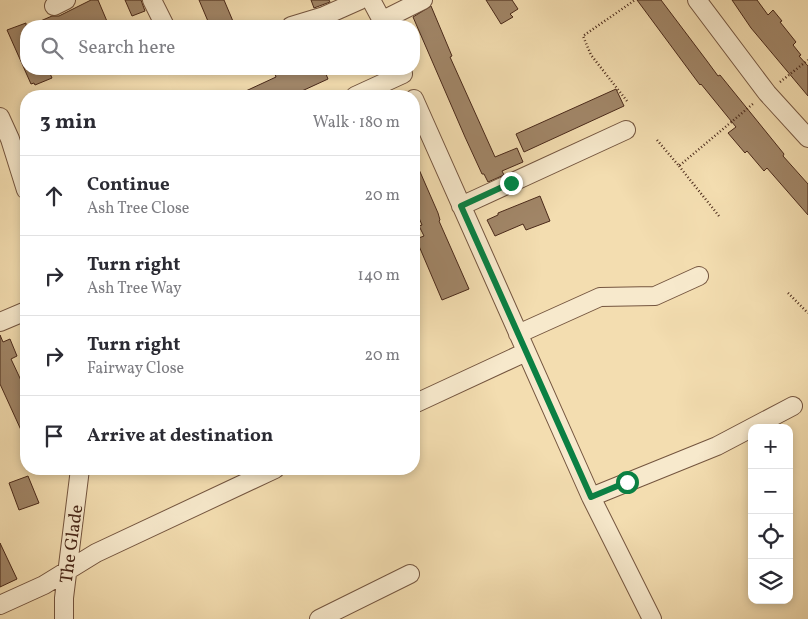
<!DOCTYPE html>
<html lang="en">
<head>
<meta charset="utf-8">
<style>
  body { margin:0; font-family:Vollkorn,serif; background:#f7f7f7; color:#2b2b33 }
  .controls { position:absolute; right:15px; bottom:15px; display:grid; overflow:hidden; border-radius:10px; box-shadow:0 2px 8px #0003 }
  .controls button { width:45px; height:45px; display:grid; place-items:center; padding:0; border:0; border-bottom:1px solid #e1e1e2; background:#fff; color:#2b2b33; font:25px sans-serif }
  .stop { position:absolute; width:15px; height:15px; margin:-11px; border:4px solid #0b8043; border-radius:50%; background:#fff }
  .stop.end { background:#0b8043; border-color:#fff; box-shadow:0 1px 5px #0008 }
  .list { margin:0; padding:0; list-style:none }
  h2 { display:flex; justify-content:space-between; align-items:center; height:65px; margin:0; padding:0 20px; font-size:21px }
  h2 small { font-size:16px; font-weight:400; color:#7c7c81 }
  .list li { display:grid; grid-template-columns:32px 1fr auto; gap:15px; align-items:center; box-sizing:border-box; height:80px; padding:0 20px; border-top:1px solid #e1e1e2 }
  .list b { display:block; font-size:19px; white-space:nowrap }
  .list p { margin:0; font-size:16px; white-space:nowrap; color:#7c7c81 }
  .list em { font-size:16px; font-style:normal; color:#7c7c81 }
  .icon { flex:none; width:28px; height:28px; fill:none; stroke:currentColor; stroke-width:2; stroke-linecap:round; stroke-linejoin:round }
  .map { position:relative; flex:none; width:808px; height:619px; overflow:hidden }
  .search { position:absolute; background:#fff; box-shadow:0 2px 8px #0003; left:20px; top:20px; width:400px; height:55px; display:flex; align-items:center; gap:12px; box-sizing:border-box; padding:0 18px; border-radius:20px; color:#7c7c81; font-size:19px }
  .panel { position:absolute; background:#fff; box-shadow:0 2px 8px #0003; left:20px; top:90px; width:400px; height:385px; border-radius:20px }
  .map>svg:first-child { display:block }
  .building { fill:#a18668; stroke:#492819 }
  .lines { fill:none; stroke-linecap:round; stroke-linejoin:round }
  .minor-casing { stroke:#74553f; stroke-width:20 }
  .path { stroke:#492819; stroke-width:2.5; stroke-dasharray:1 2.5; stroke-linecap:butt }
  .minor { stroke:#f7e9cc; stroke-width:18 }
  .route { stroke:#0b8043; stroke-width:6 }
  .labels { text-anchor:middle; stroke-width:4; stroke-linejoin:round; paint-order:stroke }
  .street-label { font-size:18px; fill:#492819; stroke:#f7e9cc }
</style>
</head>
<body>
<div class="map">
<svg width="808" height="619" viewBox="0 0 808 619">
  <rect width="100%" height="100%" fill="#f3ddb0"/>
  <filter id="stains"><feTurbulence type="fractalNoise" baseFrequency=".004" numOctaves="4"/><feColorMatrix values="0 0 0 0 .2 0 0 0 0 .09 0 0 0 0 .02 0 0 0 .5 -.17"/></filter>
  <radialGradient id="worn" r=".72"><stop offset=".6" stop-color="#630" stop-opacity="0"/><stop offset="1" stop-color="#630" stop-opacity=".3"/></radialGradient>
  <path class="building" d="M 91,0 L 98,0 L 109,26 L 29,26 L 52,16 L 59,16 Z
    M 125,0 L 141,0 L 145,11 L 132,16 Z
    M 199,0 L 224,0 L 235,26 L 210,26 Z
    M 311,0 L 329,0 L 330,2 L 314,8 Z
    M 486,0 L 512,0 L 518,9 L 510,14 L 513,17 L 501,24 Z
    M 637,0 L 661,0 L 707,61 L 718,76 L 720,75 L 784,154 L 783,156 L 808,184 L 808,215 L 767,168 L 764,171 L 747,151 L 745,153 L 728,133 L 736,127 L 701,84 L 700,85 Z
    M 732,0 L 757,0 L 768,15 L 773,10 L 782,21 L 780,22 L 796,42 L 793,45 L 801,55 L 799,56 L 808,66 L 808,96 L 751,28 Z
    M 431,6 L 452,56 L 450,57 L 495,157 L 517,148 L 523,162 L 502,171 L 504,175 L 488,182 L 484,174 L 482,174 L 465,137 L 413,17 Z
    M 26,23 L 26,69 L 48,69 L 52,78 L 35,85 L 34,83 L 31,84 L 7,30 Z
    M 273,69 L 324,69 L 328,79 L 291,96 L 235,96 L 276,77 Z
    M 616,89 L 624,106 L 524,152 L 516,134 Z
    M 414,158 L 438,213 L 440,220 L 439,221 L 469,289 L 442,300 L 416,239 L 424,236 L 419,226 L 422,225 L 414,206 Z
    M 540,196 L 550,221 L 526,230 L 523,224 L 495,236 L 487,220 L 498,215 L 498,213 Z
    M 0,335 L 3,342 L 10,339 L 17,356 L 11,359 L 26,391 L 26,441 L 0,384 Z
    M 28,476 L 39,503 L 19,510 L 9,483 Z
    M 0,543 L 17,579 L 0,587 Z"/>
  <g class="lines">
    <defs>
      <path id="minor" d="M 152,0 L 165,26
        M 371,0 L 385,26
        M 697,0 L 767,93 L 808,138
        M 54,6 L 66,0
        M 383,20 L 423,0
        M 291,26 L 324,16 L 360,0
        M 355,96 L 403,74
        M 414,99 L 591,497 L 652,619
        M 0,117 L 10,139 L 26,190
        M 461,206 L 626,130
        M 0,322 L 26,311
        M 518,334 L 600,297 L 655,296 L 699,276
        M 414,404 L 526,352
        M 591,497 L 717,446 L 793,406
        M 0,605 L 44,585 L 96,553 L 275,469
        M 64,619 L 64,598 L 80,469
        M 319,619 L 410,574"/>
    </defs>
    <use href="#minor" class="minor-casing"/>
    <path class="path" d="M 780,82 L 808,60
      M 627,101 L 591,55 L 583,36 L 635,0
      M 657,140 L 679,166 L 754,103
      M 679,166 L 719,216
      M 788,293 L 808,313"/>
    <use href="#minor" class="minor"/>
  </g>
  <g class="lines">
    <path class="route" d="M 511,183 L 461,206 L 591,497 L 627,482"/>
  </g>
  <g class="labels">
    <g class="street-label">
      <text transform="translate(71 544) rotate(-82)" y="6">The Glade</text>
    </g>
  </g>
  <rect width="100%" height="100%" filter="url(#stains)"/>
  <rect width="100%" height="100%" fill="url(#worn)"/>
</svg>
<div class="controls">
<button>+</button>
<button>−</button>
<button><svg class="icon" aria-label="locate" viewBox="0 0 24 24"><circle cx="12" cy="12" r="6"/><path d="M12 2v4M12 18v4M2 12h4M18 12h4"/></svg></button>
<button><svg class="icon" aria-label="layers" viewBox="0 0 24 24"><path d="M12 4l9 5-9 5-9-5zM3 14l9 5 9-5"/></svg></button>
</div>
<div class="stop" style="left:627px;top:482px"></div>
<div class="stop end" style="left:511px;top:183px"></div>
<div class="search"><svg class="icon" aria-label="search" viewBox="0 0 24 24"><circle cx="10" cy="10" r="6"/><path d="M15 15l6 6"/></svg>Search here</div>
<section class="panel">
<h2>3 min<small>Walk · 180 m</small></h2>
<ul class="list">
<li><svg class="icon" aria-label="ahead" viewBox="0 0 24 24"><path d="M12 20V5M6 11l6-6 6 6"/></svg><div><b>Continue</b><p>Ash Tree Close</p></div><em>20 m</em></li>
<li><svg class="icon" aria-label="right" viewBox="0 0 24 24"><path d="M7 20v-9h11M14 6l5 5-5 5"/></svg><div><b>Turn right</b><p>Ash Tree Way</p></div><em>140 m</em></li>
<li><svg class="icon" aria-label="right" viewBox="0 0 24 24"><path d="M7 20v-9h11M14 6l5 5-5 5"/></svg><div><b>Turn right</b><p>Fairway Close</p></div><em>20 m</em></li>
<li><svg class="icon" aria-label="arrive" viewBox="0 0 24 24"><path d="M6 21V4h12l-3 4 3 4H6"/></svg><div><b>Arrive at destination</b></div></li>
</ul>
</section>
</div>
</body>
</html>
